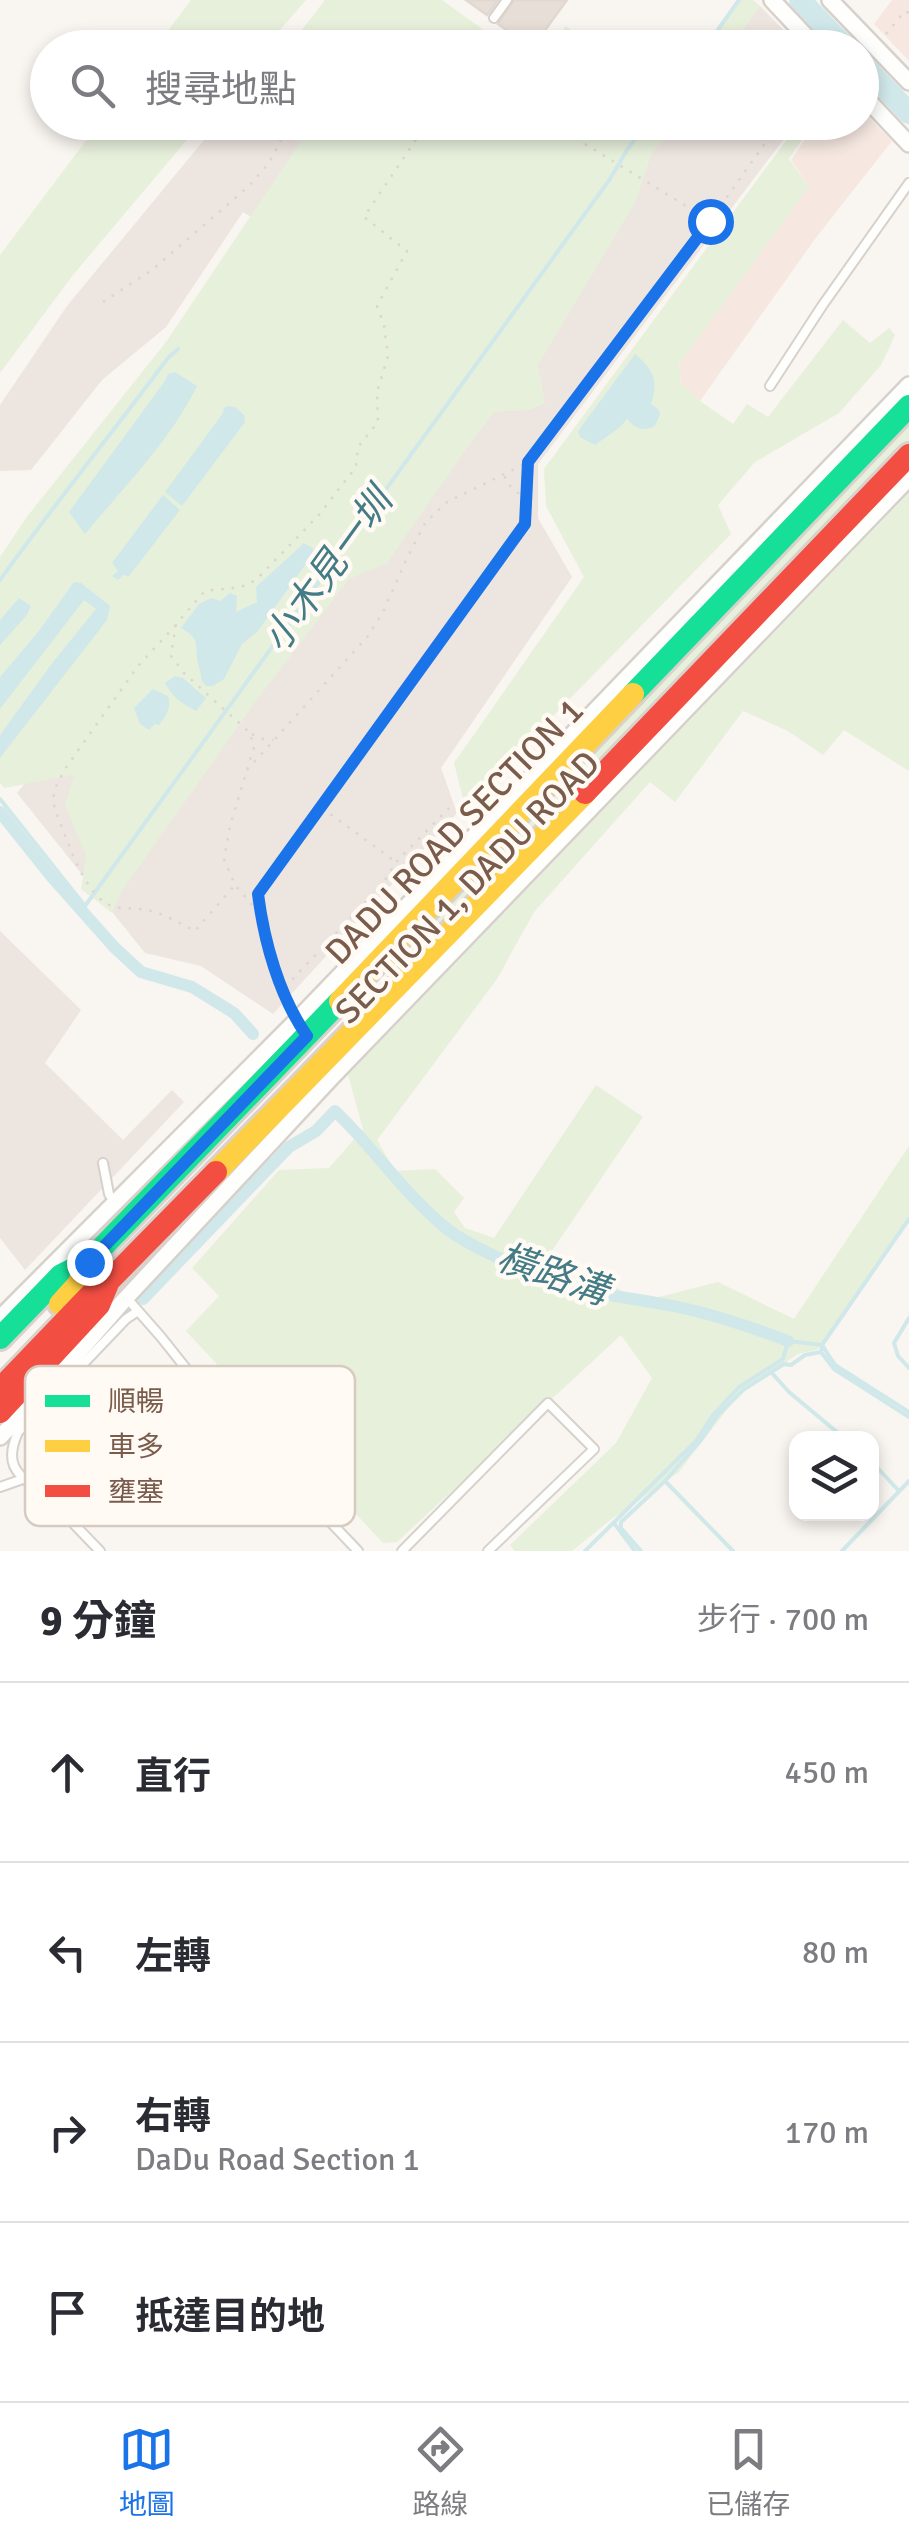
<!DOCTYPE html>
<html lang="zh-TW">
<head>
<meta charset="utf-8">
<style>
  body { margin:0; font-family:Signika,"Noto Sans TC",sans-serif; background:#f2f2f3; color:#2b2b33 }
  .controls { position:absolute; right:30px; bottom:30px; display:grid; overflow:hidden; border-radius:20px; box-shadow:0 5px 15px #0003 }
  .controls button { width:90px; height:90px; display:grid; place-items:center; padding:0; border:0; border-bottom:2px solid #e1e1e2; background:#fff; color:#2b2b33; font:50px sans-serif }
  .stop { position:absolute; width:30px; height:30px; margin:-22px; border:8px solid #1a73e8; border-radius:50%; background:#fff }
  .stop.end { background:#1a73e8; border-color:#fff; box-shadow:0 2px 10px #0008 }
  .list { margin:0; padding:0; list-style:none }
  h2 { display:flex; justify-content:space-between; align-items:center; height:130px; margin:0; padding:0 40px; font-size:42px }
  h2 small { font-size:32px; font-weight:400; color:#7c7c81 }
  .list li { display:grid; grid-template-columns:65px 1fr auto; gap:30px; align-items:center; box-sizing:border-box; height:180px; padding:0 40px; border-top:2px solid #e1e1e2 }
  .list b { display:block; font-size:38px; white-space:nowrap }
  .list p { margin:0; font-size:32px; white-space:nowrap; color:#7c7c81 }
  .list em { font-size:32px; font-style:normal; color:#7c7c81 }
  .icon { flex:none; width:55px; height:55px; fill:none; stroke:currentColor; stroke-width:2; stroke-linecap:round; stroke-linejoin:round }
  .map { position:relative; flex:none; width:909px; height:1551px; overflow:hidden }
  .search { position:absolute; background:#fff; box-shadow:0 5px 15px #0003; left:30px; right:30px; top:30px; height:110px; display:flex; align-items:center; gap:25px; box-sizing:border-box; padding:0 35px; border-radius:55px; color:#7c7c81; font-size:38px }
  .sheet { height:850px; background:#fff }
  nav { display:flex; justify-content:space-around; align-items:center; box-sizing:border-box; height:140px; border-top:2px solid #e1e1e2; background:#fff; font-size:28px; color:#7c7c81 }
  nav a { display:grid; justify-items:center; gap:5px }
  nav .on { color:#1a73e8 }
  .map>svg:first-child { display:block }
  .commercial { fill:#f6e8e1 }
  .industrial { fill:#ede5e0 }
  .green { fill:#e7f0db }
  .water { fill:#d0e8ea }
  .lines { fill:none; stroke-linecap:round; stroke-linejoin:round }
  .stream { stroke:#d0e8ea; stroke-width:4 }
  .canal { stroke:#d0e8ea; stroke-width:12 }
  .river { stroke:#d0e8ea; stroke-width:22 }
  .building { fill:#e6ded7; stroke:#e2d8d2; stroke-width:2.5 }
  .lane-casing { stroke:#d7d1cb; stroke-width:12 }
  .street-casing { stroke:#d7d1cb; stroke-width:20 }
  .fast-casing { stroke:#dad1cc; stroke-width:28 }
  .slow-casing { stroke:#dad1cc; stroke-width:28 }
  .jam-casing { stroke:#dad1cc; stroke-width:28 }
  .path { stroke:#dcd5d0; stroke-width:2.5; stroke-dasharray:2.5 8; stroke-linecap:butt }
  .lane { stroke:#fefefd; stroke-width:8 }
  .street { stroke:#fefefd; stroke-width:15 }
  .fast { stroke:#16e098; stroke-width:22 }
  .slow { stroke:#ffcf43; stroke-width:22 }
  .jam { stroke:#f24e42; stroke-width:22 }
  .route { stroke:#1a73e8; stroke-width:12 }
  .labels { text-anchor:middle; stroke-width:9; stroke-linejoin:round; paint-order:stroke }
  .street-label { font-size:35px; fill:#7a5c4d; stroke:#fffaf3 }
  .water-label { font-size:38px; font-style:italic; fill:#437c86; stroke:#fffaf3 }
  .key { fill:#fffaf3; stroke:#d7cbc1; stroke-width:2.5 }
  .key-label { font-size:28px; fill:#7a5c4d }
</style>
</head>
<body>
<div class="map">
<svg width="909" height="1551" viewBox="0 0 909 1551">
  <rect width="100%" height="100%" fill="#f9f5f0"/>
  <path class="commercial" d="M 892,0 L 909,0 L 909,61 L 874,24 Z
    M 862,110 L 892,141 L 815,239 L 700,401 L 681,384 L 679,364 L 809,187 L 791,160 L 816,123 L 862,122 Z"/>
  <path class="industrial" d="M 760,6 L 800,47 L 727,48 Z
    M 218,123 L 796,123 L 538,464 L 538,518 L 572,577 L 441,768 L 457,813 L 273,1014 L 201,966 L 145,953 L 17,793 L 230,535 L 311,253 L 243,212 L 166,327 L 102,380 L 31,470 L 0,471 L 0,405 L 67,306 Z
    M 0,931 L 81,1010 L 45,1063 L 123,1140 L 172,1090 L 184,1102 L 25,1270 L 0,1238 Z"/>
  <path class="green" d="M 191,0 L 306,0 L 265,47 L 156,47 Z
    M 325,0 L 442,0 L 507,47 L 296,47 L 291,44 Z
    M 741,0 L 753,0 L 760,6 L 730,47 L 707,47 Z
    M 566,26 L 591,47 L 549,47 Z
    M 100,122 L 201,123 L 73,275 L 0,373 L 0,255 Z
    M 313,123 L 675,123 L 651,155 L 635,203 L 538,365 L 545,403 L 530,410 L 494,412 L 460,458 L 387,563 L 349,579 L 253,705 L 122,891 L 112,913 L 81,889 L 86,855 L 65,805 L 74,775 L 4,788 L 0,783 L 0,557 L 26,518 L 166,342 Z
    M 799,123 L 813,123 L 789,159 L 809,187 L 679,364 L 681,384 L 700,401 L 733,424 L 747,404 L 768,417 L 843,320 L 870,343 L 889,328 L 895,335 L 881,365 L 839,413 L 755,462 L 718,505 L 731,534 L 465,806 L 454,763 L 584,577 L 546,506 L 544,469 Z
    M 909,418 L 909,443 L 472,897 L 432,937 L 426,933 L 425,925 Z
    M 909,493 L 909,771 L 844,730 L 823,755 L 788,731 L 743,711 L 675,802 L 650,782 L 534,912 L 497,979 L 377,1140 L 395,1171 L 435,1169 L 464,1198 L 454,1212 L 465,1228 L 494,1238 L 596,1085 L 643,1117 L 547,1258 L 589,1270 L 639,1302 L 718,1282 L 794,1319 L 909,1146 L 909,1217 L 848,1310 L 817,1350 L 798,1354 L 738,1395 L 679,1472 L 609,1521 L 572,1551 L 515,1551 L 510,1545 L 616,1443 L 652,1378 L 621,1335 L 397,1542 L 383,1543 L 186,1331 L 219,1296 L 192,1268 L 279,1170 L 329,1168 L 363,1129 L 348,1075 Z"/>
  <path class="water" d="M 635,354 C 653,369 659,380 651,404 L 658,409 L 660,414 L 655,426 C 643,432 635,429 627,419 L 619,428 L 595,445 L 580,437 L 578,431 Z
    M 175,372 L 197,386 C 170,441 124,487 85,534 L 69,512 L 165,381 L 168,374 Z
    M 228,406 L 235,407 L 244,415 L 245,422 L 182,506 L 165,492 L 223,413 L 224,408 Z
    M 163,495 L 180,510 L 129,576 L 123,575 L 118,580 L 112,576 L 118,571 L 112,563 Z
    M 304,543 L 314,549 L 311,557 L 257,632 L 242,644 L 224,679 L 213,686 L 206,686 L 201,680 C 202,674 199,669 198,663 C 194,645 202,640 181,628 L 199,604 L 211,598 L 220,601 L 230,593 L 237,596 L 236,612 L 257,602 L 256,587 Z
    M 74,582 L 81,583 L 110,606 L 107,620 L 0,758 L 0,735 L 53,662 L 96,609 L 84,600 L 0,709 L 0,677 L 38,632 Z
    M 19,598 L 31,606 L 27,615 L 0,645 L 0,620 Z
    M 175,676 L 183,678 L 206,698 L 196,711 C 181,703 173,698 165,683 Z
    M 153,689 L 168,696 C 172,706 166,717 159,725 L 155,724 L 149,730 L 140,724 L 134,708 Z"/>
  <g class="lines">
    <path class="stream" d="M 705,48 L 739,0
      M 0,580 C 54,505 112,433 168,358 L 178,349
      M 0,799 L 85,906 L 610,179 L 627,150 L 648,122
      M 909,1219 L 822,1345 L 835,1365 L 909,1412
      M 909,1318 L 894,1343 L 898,1356 L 909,1368
      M 771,1372 L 789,1392 L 844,1438
      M 872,1462 L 899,1491
      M 665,1481 L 733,1551
      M 614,1523 L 635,1551
      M 585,1551 L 696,1441 L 713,1415 L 739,1387 L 783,1359 L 788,1341 L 822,1345 L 821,1352 L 834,1369 L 909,1417
      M 641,1551 L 621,1528 L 621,1522 L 665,1481 L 701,1440 L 718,1415 L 743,1390 L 784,1364 L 791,1365 L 805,1355 L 821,1352
      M 842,1551 L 909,1481"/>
    <path class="canal" d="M 0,812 L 51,876 L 114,947 L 141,972 L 192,987 L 234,1013 L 253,1034
      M 143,1299 L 289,1147 L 316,1131 L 335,1111 C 374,1148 404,1194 446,1228 C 476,1252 556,1284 594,1292 C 622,1298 650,1301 678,1307 C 716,1315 751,1327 788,1341"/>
    <path class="river" d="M 800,0 L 846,48
      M 862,64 L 909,113"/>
  </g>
  <path class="building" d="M 466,0 L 498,0 L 487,15 Z
    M 514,0 L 567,0 L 532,48 L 498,24 Z"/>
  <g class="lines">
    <defs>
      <path id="lane" d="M 494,18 L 507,0
        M 770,386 L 822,306 L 909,183
        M 103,1163 L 109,1194 L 115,1203
        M 125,1296 L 161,1337 L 196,1381 L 358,1551
        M 0,1487 L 20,1480
        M 100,1551 C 83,1534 67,1516 49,1499 C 26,1477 0,1473 18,1432 L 126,1319 L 138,1311
        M 402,1551 L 548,1403 L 594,1449 L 488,1551"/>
      <path id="street" d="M 772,0 L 817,48
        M 830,0 L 909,82
        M 862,94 L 909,144
        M 0,1318 L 296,1021 L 909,385
        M 0,1437 L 49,1386 L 126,1298 L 332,1077 L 909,478"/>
      <path id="fast" d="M 633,694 L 909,406
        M 0,1338 L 61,1275 L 89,1261 L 340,1001"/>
      <path id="slow" d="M 340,1001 L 633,694
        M 216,1172 L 585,793
        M 60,1304 L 78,1284 L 89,1261"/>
      <path id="jam" d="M 585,793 L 909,455
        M 0,1389 L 90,1295 L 109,1281
        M 0,1412 L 99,1305 L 109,1281 L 216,1172"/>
    </defs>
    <use href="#lane" class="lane-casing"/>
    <use href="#street" class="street-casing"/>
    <use href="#fast" class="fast-casing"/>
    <use href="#slow" class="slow-casing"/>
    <use href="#jam" class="jam-casing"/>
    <path class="path" d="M 886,34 L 905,11 L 909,13
      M 388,122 L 426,123
      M 549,122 L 709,220
      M 103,302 L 152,270 L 249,186 L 269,163 L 290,122
      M 505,476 L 506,482 L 526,500
      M 176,625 L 138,666 L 67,766 L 57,784 L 53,798 L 55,810 C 66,836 81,886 104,902 C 118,912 135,906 151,911 C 166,915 181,924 195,931 L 234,886
      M 252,734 L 263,739 L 273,740
      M 247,770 L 368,636 L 384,610 L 406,560 L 425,523 L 447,502 L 527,463
      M 322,808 L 396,862
      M 259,913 L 235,885 L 224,859 L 230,826 L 254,747 L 250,733 L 184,673 L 171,656 L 176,624 L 205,591 L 241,587 L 256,580 L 318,516 L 356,467 L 358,447 L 378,422 L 377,392 L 388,356 L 384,325 L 377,306 L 407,251 L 364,217 L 427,123
      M 285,987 L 382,885 L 396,862 L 449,808
      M 290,1006 C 276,970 263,933 258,893 L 525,524 L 528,462 L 710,221 L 780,122"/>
    <use href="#lane" class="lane"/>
    <use href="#street" class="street"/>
    <use href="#fast" class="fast"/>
    <use href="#slow" class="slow"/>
    <use href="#jam" class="jam"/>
  </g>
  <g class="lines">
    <path class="route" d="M 89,1262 L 307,1036 C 279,996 264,941 258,894 L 525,524 L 528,462 L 710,221"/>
  </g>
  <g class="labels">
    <g class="street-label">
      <text transform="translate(454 831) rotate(-46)" y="12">DADU ROAD SECTION 1</text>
      <text transform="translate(467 887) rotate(-46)" y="12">SECTION 1, DADU ROAD</text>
    </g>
    <g class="water-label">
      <text transform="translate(327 570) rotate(-54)" y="13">小木見一圳</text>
      <text transform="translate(553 1274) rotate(19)" y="13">橫路溝</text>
    </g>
  </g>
  <rect x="25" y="1366" width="330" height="160" rx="15" class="key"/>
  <rect x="45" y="1395" width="45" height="12" fill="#16e098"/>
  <rect x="45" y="1440" width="45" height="12" fill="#ffcf43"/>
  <rect x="45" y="1485" width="45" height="12" fill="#f24e42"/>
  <g class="key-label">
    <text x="108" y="1411">順暢</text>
    <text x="108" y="1456">車多</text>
    <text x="108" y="1501">壅塞</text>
  </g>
</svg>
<div class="controls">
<button><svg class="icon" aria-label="layers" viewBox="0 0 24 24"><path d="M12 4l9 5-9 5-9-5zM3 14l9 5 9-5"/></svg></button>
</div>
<div class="stop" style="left:710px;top:221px"></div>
<div class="stop end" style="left:89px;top:1262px"></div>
<div class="search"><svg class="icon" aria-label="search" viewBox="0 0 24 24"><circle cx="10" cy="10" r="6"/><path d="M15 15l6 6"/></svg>搜尋地點</div>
</div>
<section class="sheet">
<h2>9 分鐘<small>步行 · 700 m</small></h2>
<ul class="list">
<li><svg class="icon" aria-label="ahead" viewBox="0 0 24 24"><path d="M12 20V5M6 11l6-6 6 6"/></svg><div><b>直行</b></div><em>450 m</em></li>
<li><svg class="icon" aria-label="left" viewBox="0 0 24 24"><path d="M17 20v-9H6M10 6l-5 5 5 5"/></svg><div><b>左轉</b></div><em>80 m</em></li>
<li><svg class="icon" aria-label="right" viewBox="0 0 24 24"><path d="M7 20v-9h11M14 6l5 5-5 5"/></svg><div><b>右轉</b><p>DaDu Road Section 1</p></div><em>170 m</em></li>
<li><svg class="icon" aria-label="arrive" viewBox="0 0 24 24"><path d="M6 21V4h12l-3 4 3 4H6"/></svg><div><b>抵達目的地</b></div></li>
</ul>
</section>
<nav>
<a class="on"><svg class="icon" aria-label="map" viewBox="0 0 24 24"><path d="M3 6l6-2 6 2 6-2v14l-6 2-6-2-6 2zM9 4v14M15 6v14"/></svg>地圖</a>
<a><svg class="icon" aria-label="directions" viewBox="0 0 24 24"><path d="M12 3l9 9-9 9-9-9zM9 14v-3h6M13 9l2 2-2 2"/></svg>路線</a>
<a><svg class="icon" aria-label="saved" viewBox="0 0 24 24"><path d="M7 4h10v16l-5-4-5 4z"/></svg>已儲存</a>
</nav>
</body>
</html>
